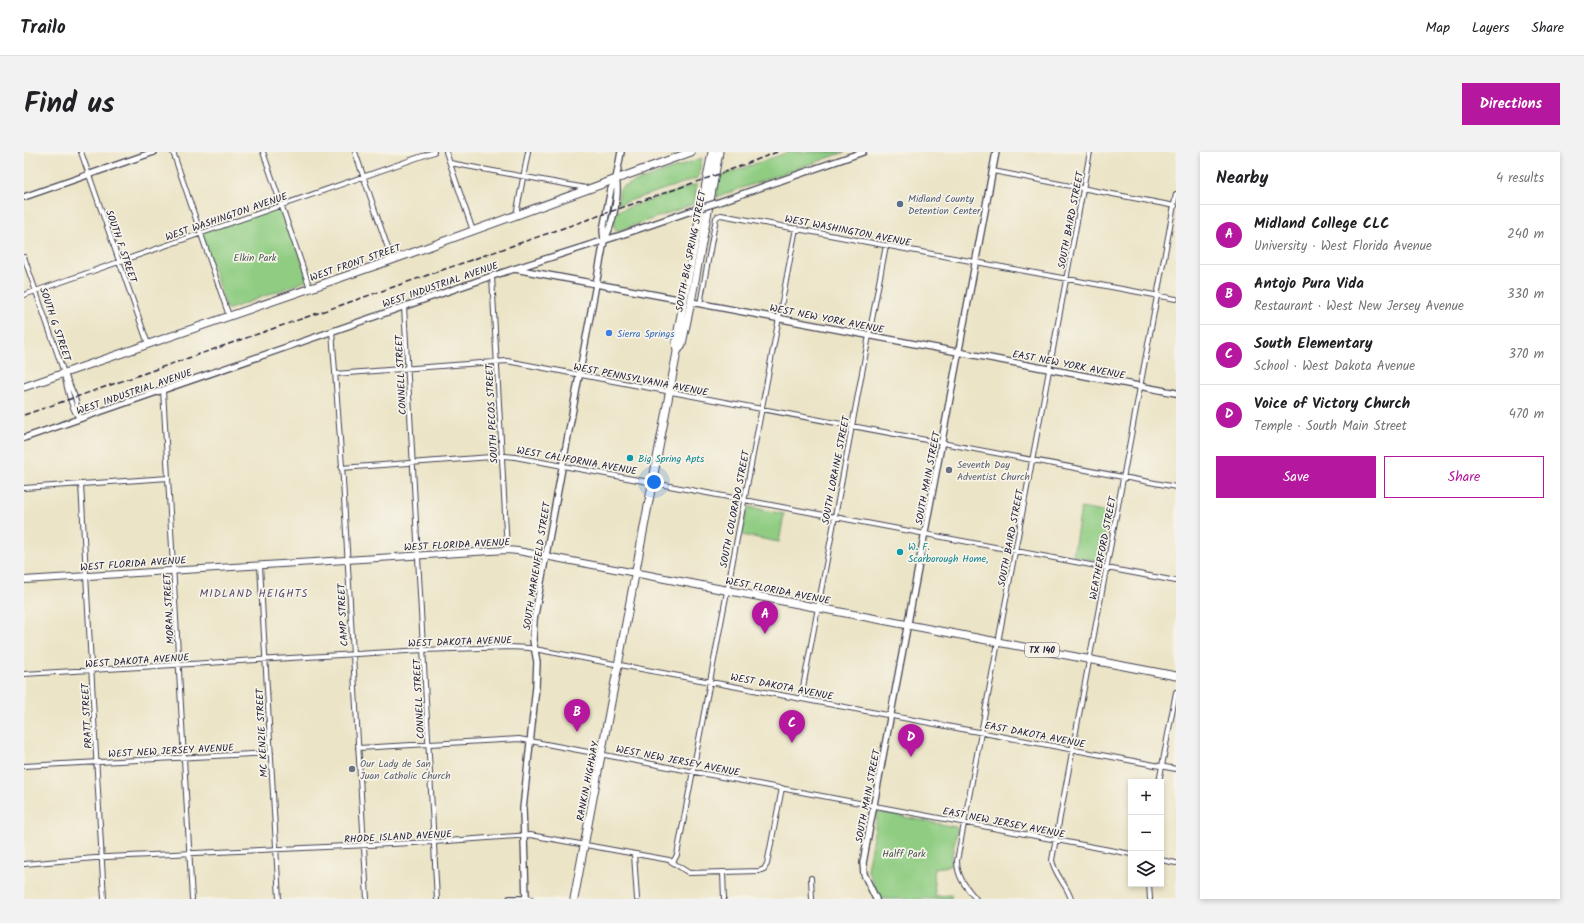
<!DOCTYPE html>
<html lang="en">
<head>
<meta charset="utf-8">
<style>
  body { margin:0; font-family:Kalam,sans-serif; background:#f2f2f2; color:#202124 }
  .controls { position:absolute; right:12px; bottom:12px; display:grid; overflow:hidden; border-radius:0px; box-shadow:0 2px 6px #0003 }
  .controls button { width:36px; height:36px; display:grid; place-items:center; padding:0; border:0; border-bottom:1px solid #e0e0e0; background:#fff; color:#202124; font:20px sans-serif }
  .you { position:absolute; left:630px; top:330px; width:14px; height:14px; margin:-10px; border:3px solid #fff; border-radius:50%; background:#1a73e8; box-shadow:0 0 0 6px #1a73e833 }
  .badge { display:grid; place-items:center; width:26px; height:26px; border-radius:50%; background:#b5179e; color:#fff; font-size:13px; font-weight:700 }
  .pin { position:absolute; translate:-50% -33px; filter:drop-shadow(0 1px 2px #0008) }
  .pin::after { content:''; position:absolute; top:21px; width:14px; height:12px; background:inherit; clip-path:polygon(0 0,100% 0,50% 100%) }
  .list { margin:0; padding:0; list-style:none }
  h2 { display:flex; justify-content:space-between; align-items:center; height:52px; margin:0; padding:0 16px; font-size:17px }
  h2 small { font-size:13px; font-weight:400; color:#757577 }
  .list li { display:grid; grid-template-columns:26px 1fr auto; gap:12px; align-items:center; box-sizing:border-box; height:60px; padding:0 16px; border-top:1px solid #e0e0e0 }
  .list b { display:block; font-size:15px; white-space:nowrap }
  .list p { margin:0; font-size:13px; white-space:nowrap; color:#757577 }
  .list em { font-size:13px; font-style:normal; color:#757577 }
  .actions { display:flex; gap:8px; padding:12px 16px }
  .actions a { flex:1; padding:9px 0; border:1px solid #b5179e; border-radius:0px; text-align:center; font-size:14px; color:#b5179e }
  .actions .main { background:#b5179e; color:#fff }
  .icon { flex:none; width:22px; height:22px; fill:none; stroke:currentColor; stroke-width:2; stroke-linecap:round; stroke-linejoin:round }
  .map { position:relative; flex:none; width:1152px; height:747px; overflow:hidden; border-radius:0px }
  header { display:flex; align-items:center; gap:24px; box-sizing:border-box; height:56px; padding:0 20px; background:#fff; border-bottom:1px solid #e0e0e0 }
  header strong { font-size:19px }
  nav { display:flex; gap:22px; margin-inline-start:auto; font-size:14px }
  .intro { display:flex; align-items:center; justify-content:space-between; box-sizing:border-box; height:96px; padding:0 24px }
  h1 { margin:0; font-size:28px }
  .button { padding:10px 18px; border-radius:0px; background:#b5179e; color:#fff; font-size:14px; font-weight:700 }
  main { display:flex; gap:24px; padding:0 24px }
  aside { flex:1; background:#fff; border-radius:0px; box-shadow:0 2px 6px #0003 }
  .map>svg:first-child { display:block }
  .green { fill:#90cd83; stroke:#59785f }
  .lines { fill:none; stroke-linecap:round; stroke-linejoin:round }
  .minor-casing { stroke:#403f50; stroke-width:6 }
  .tertiary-casing { stroke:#403f50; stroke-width:8 }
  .secondary-casing { stroke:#403f50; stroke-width:8 }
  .primary-casing { stroke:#403f50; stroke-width:9 }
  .trunk-casing { stroke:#403f50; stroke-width:9 }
  .minor { stroke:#fff; stroke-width:4 }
  .tertiary { stroke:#fff; stroke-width:5.5 }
  .secondary { stroke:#fff; stroke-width:6 }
  .primary { stroke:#fff; stroke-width:7 }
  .trunk { stroke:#fff; stroke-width:7 }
  .rail { stroke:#22223b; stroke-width:1.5; stroke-dasharray:6 3; stroke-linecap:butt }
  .tertiary-bridge-casing { stroke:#403f50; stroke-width:8; stroke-linecap:butt }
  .tertiary-bridge { stroke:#fff; stroke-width:5.5 }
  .service-dot { fill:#5c6f8a; stroke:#f7f3e8; stroke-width:1.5 }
  .shop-dot { fill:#3f7fe0; stroke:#f7f3e8; stroke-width:1.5 }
  .culture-dot { fill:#0f9aa8; stroke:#f7f3e8; stroke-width:1.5 }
  .worship-dot { fill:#6b7280; stroke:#f7f3e8; stroke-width:1.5 }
  .labels { text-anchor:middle; stroke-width:3.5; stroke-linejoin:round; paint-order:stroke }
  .shield { fill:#f7f3e8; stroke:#62616f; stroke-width:1 }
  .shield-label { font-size:9px; font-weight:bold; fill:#22223b }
  .service-label { font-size:10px; fill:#4e5e75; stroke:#f7f3e8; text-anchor:start }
  .street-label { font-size:10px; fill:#22223b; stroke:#f7f3e8 }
  .park-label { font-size:10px; fill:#435551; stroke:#f7f3e8 }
  .shop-label { font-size:10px; fill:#366cbe; stroke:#f7f3e8; text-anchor:start }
  .culture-label { font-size:10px; fill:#0d838f; stroke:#f7f3e8; text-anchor:start }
  .worship-label { font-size:10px; fill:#5b616d; stroke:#f7f3e8; text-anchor:start }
  .neighbourhood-label { font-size:11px; letter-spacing:1px; fill:#5a4e71; stroke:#f7f3e8 }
</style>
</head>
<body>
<header>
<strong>Trailo</strong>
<nav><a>Map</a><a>Layers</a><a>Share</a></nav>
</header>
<div class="intro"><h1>Find us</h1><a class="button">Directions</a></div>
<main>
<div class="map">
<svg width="1152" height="747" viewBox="0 0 1152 747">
  <rect width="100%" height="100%" fill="#f7f3e8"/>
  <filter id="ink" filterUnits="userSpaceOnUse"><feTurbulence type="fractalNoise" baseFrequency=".025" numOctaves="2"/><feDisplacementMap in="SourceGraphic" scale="8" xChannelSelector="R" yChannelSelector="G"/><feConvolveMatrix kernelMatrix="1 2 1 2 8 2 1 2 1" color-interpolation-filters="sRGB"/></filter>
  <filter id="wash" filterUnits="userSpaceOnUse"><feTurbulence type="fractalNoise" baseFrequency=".012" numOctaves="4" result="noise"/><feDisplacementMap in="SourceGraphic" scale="16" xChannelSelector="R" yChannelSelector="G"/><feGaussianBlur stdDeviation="0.9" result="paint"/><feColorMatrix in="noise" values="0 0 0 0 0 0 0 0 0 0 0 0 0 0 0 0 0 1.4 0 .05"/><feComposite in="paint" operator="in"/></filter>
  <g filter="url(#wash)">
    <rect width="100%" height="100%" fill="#ebe4c6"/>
    <path class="green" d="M 765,0 L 821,0 L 692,45 L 696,24 Z
      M 678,6 L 674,26 L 593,53 L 596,37 L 598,35 Z
      M 673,32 L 670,52 L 594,79 C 587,75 590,67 591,60 Z
      M 258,53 L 284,128 L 203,158 L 177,81 Z
      M 725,355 L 760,362 L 755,390 L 718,383 L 723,357 Z
      M 1057,356 L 1085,361 L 1077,408 L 1075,409 L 1049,404 Z
      M 854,660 L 932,675 L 933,678 L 926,714 L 910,716 L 911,744 L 927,743 L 927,747 L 856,747 L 843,717 Z"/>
  </g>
  <g filter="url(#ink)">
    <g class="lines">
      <defs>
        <path id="minor" d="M 57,0 L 124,192
          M 149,0 L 205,164
          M 239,0 L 286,136
          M 331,0 L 368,108
          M 422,0 L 449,79
          M 426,11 L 562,36
          M 969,19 L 1151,54
          M 492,63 L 504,0
          M 0,105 L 37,212 C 42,226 45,256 56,267
          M 468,124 L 483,398
          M 0,143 L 410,0
          M 676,152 L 692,66 L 694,64 L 697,63 L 1152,147
          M 380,154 L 413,747
          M 308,179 L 319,328 L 343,747
          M 41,222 L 51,245 L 56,267
          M 311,222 L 483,209 L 1152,335
          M 139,238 L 168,747
          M 317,316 L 481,304 L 491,305 L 1152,429
          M 57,332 L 80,747
          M 0,336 L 144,326
          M 236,414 L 255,747
          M 0,522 L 399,498 L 486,495 L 505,496 L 1152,617
          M 777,546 L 862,93
          M 334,596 L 495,587 L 506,589 L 1107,702
          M 0,614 L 247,601
          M 1135,630 L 1152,540
          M 610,702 L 613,747
          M 1137,708 L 1152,711
          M 649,710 L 653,703 L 772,76
          M 0,712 L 83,705 L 410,690 L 506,683 L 645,708 L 665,721 L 735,719 L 740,717 L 743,712 L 758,636
          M 699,721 L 700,747
          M 787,726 L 788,747
          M 1125,732 L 1126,747
          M 952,747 C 942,735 933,725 933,709 L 1066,0
          M 1047,747 C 1043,733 1030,722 1028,708 L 1152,42"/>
        <path id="tertiary" d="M 0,45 L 130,0
          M 692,51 L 839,0
          M 580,88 L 579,78 L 587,37 L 592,27 L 597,0
          M 491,117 L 659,148
          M 667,150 L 1152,241
          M 0,286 L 468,124 L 597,83 L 670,58
          M 502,746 L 499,657 L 512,535 L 513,510 L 509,488 L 510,468 L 580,89 C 588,73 596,44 592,27
          M 486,747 L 505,747
          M 852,747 L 840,722 L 839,711 L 972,0"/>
        <path id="secondary" d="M 0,428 L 483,398 L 494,399 L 612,421"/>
        <path id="primary" d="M 0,235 L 368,108 L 667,0
          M 612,421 L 1152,524"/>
        <path id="trunk" d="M 653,200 L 658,192 L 667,150 L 695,0
          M 550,747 L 653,200 L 652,189 L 688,0"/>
      </defs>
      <use href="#minor" class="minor-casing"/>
      <use href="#tertiary" class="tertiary-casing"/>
      <use href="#secondary" class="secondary-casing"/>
      <use href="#primary" class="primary-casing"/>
      <use href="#trunk" class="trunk-casing"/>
      <use href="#minor" class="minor"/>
      <use href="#tertiary" class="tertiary"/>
      <use href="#secondary" class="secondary"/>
      <use href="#primary" class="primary"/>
      <use href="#trunk" class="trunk"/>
      <path class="rail" d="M 0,263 L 698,21 L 753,0"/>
      <defs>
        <path id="tertiary-bridge" d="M 670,58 L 692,51"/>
      </defs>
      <use href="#tertiary-bridge" class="tertiary-bridge-casing"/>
      <use href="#tertiary-bridge" class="tertiary-bridge"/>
    </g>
  </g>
  <circle class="service-dot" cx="876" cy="52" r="4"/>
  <circle class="shop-dot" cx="585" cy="181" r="4"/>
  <g class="culture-dot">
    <circle cx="606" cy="306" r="4"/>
    <circle cx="876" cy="400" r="4"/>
  </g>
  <g class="worship-dot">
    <circle cx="925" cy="318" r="4"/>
    <circle cx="328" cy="617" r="4"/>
  </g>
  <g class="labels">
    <rect class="shield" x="1001" y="491" width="34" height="14" rx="3"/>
    <g class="shield-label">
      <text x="1018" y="501">TX 140</text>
    </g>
    <g class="service-label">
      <text x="884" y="50">Midland County<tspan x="884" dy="12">Detention Center</tspan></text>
    </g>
    <g class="street-label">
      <text transform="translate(202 64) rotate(-19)" y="4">WEST WASHINGTON AVENUE</text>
      <text transform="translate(1046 68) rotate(-79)" y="4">SOUTH BAIRD STREET</text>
      <text transform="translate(824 78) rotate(11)" y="4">WEST WASHINGTON AVENUE</text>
      <text transform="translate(98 94) rotate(71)" y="4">SOUTH F STREET</text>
      <text transform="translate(666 99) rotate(-79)" y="4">SOUTH BIG SPRING STREET</text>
      <text transform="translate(331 110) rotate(-19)" y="4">WEST FRONT STREET</text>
      <text transform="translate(416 132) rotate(-19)" y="4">WEST INDUSTRIAL AVENUE</text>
      <text transform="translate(803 166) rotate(11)" y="4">WEST NEW YORK AVENUE</text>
      <text transform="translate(32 172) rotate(71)" y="4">SOUTH G STREET</text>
      <text transform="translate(1045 212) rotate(11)" y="4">EAST NEW YORK AVENUE</text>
      <text transform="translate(376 223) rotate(-93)" y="4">CONNELL STREET</text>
      <text transform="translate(617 227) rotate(11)" y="4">WEST PENNSYLVANIA AVENUE</text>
      <text transform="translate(110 239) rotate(-19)" y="4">WEST INDUSTRIAL AVENUE</text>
      <text transform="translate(467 262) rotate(-93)" y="4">SOUTH PECOS STREET</text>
      <text transform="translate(553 308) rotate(10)" y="4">WEST CALIFORNIA AVENUE</text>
      <text transform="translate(811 318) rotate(-79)" y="4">SOUTH LORAINE STREET</text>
      <text transform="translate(903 326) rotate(-79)" y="4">SOUTH MAIN STREET</text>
      <text transform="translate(710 357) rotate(-79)" y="4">SOUTH COLORADO STREET</text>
      <text transform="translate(986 386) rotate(-79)" y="4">SOUTH BAIRD STREET</text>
      <text transform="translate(433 392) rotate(-3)" y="4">WEST FLORIDA AVENUE</text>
      <text transform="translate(1078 396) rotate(-79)" y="4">WEATHERFORD STREET</text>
      <text transform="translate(109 411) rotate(-4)" y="4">WEST FLORIDA AVENUE</text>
      <text transform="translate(512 414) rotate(-81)" y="4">SOUTH MARIENFELD STREET</text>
      <text transform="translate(754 438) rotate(11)" y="4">WEST FLORIDA AVENUE</text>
      <text transform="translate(144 457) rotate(-93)" y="4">MORAN STREET</text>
      <text transform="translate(318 463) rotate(-93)" y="4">CAMP STREET</text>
      <text transform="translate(436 489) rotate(-2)" y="4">WEST DAKOTA AVENUE</text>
      <text transform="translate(113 508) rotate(-4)" y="4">WEST DAKOTA AVENUE</text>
      <text transform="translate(758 534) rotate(11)" y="4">WEST DAKOTA AVENUE</text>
      <text transform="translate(394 547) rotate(-93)" y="4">CONNELL STREET</text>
      <text transform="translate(62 564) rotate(-93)" y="4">PRATT STREET</text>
      <text transform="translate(237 581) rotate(-93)" y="4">MC KENZIE STREET</text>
      <text transform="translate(1011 582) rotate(11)" y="4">EAST DAKOTA AVENUE</text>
      <text transform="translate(147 598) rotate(-3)" y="4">WEST NEW JERSEY AVENUE</text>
      <text transform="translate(654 608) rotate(11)" y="4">WEST NEW JERSEY AVENUE</text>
      <text transform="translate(563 629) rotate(-79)" y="4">RANKIN HIGHWAY</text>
      <text transform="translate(843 644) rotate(-79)" y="4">SOUTH MAIN STREET</text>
      <text transform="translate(980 670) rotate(11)" y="4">EAST NEW JERSEY AVENUE</text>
      <text transform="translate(374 684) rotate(-3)" y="4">RHODE ISLAND AVENUE</text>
    </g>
    <g class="park-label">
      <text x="231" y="109">Elkin Park</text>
      <text x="880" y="705">Halff Park</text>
    </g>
    <g class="shop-label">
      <text x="593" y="185">Sierra Springs</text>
    </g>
    <g class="culture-label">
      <text x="614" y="310">Big Spring Apts</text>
      <text x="884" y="398">W. F.<tspan x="884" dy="12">Scarborough Home,</tspan></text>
    </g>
    <g class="worship-label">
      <text x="933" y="316">Seventh Day<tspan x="933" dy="12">Adventist Church</tspan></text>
      <text x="336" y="615">Our Lady de San<tspan x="336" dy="12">Juan Catholic Church</tspan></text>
    </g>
    <g class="neighbourhood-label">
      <text x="230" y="445">MIDLAND HEIGHTS</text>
    </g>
  </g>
</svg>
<div class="controls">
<button>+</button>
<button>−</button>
<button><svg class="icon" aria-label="layers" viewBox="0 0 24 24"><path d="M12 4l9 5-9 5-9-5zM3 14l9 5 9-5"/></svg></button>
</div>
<div class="you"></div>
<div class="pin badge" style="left:741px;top:482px">A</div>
<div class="pin badge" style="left:553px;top:580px">B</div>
<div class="pin badge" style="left:768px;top:591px">C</div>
<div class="pin badge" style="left:887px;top:605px">D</div>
</div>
<aside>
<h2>Nearby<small>4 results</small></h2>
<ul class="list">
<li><span class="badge">A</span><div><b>Midland College CLC</b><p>University · West Florida Avenue</p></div><em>240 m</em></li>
<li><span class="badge">B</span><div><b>Antojo Pura Vida</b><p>Restaurant · West New Jersey Avenue</p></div><em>330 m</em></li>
<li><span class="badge">C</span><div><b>South Elementary</b><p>School · West Dakota Avenue</p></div><em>370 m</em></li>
<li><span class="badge">D</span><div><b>Voice of Victory Church</b><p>Temple · South Main Street</p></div><em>470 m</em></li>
</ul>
<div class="actions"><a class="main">Save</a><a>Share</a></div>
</aside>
</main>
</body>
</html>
